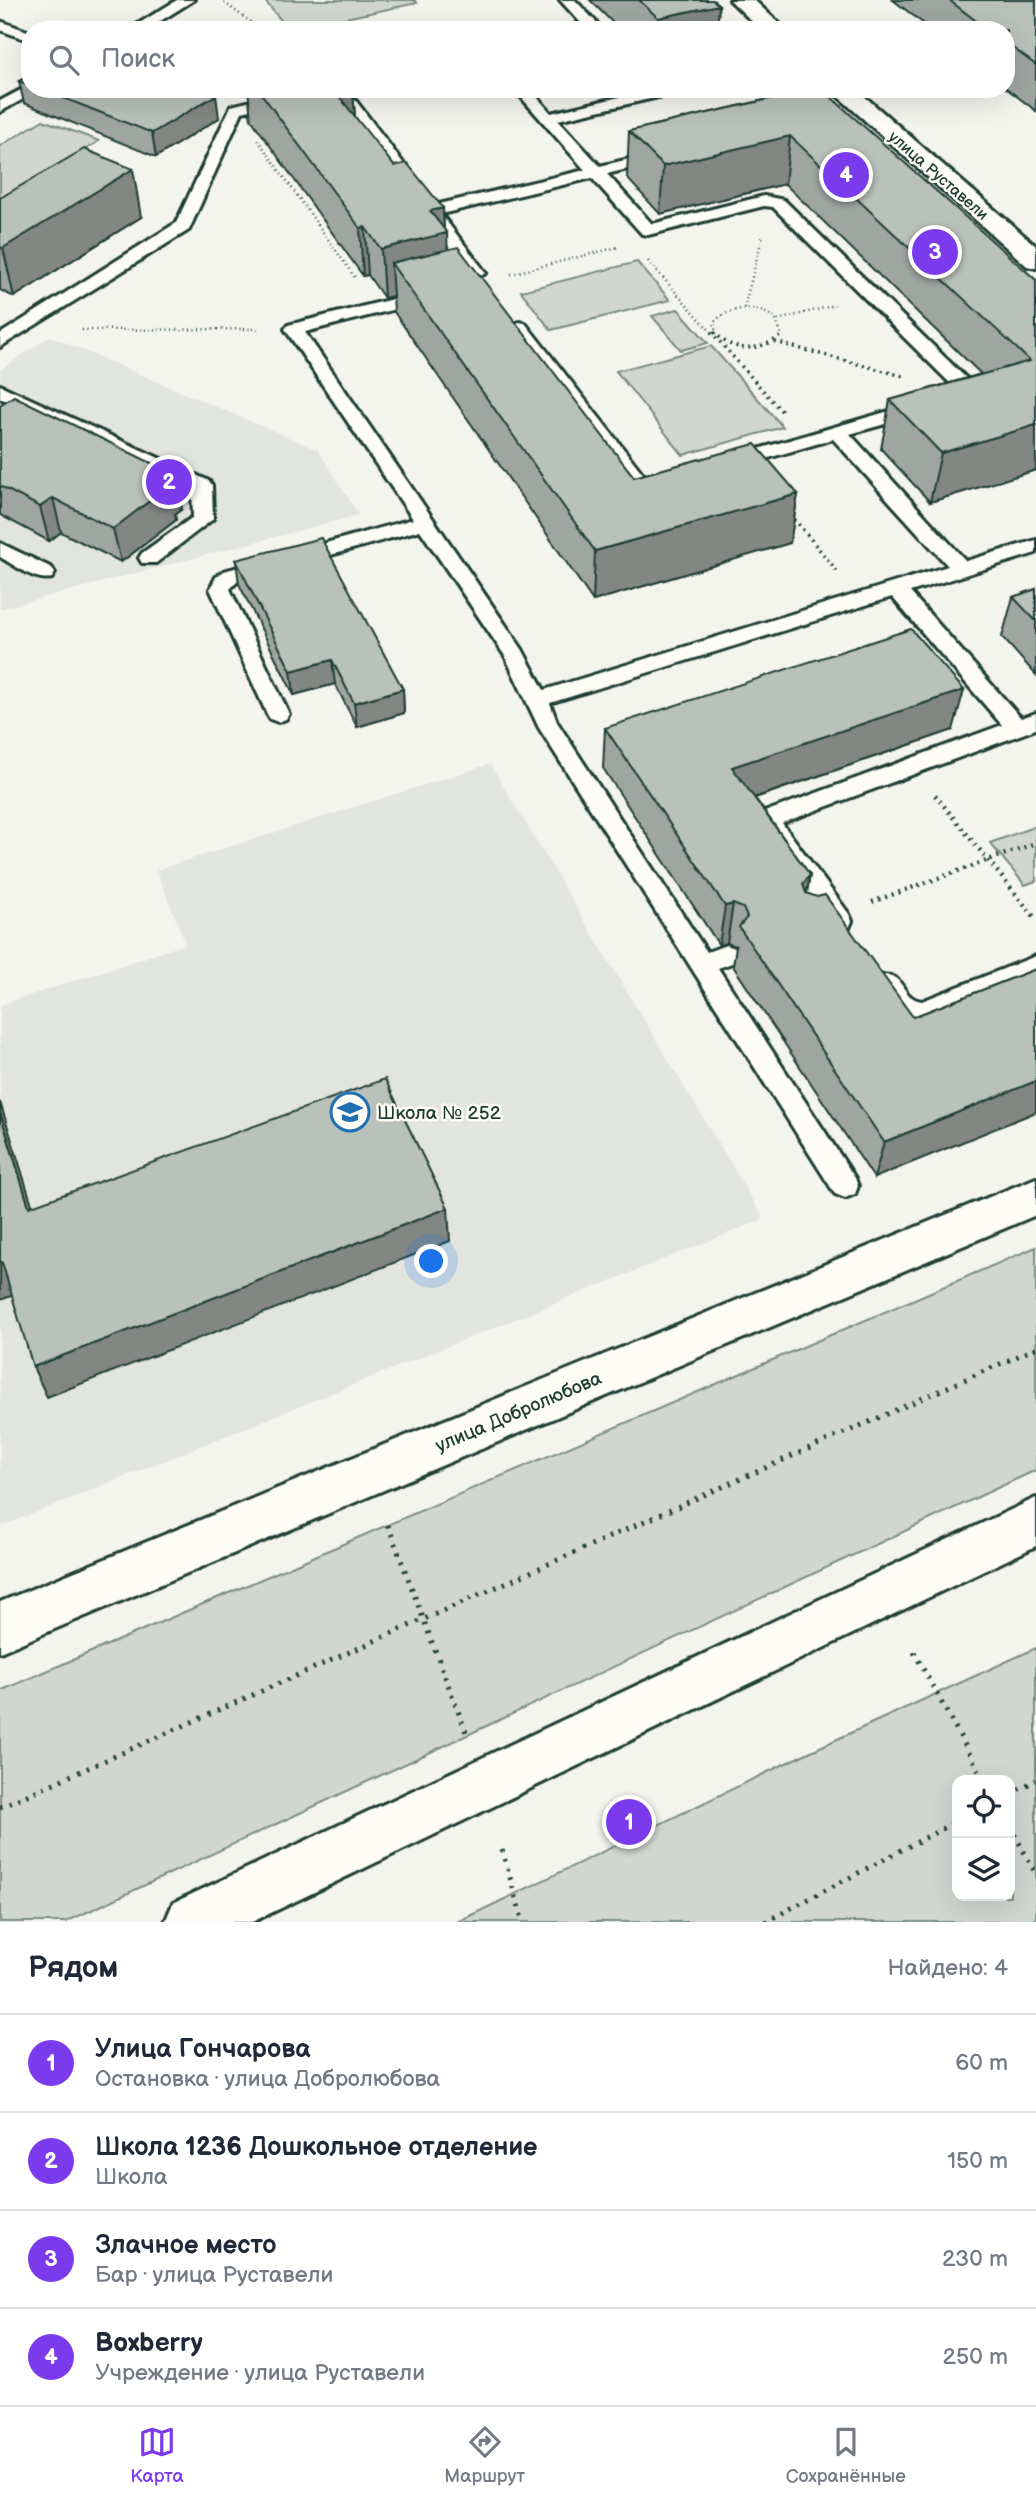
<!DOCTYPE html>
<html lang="ru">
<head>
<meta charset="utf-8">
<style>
  body { margin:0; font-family:"Balsamiq Sans",sans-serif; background:#f6f6f7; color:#1f2937 }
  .controls { position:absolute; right:21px; bottom:21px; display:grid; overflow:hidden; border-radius:14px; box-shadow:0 7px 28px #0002 }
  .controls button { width:63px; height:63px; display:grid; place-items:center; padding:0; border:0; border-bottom:2px solid #e0e1e3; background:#fff; color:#1f2937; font:35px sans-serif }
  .you { position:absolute; left:432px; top:1262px; width:24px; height:24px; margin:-18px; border:5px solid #fff; border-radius:50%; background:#1a73e8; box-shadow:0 0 0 10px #1a73e833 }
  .badge { display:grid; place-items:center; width:46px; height:46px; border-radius:50%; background:#7c3aed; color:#fff; font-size:23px; font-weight:700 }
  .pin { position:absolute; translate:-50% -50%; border:4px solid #fff; box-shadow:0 2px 7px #0006 }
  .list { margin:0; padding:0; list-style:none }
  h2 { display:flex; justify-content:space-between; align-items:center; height:91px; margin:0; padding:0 28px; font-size:30px }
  h2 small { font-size:23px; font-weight:400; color:#747a83 }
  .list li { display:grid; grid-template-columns:46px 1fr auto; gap:21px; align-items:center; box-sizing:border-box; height:98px; padding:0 28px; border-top:2px solid #e0e1e3 }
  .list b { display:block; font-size:26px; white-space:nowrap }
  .list p { margin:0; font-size:23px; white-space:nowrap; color:#747a83 }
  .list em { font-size:23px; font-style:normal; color:#747a83 }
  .icon { flex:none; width:38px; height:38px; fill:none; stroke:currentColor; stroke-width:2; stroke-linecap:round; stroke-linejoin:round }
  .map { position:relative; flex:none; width:1036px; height:1922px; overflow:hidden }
  .search { position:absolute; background:#fff; box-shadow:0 7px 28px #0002; left:21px; right:21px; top:21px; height:77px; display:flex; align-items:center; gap:18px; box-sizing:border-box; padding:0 24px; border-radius:28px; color:#747a83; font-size:26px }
  .sheet { height:483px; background:#fff }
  nav { display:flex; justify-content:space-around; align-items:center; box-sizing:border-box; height:98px; border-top:2px solid #e0e1e3; background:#fff; font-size:19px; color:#747a83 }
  nav a { display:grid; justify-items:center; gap:4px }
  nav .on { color:#7c3aed }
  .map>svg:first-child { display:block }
  .built { fill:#e2e5df }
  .green { fill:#d1d6d1; stroke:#788a82; stroke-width:2; fill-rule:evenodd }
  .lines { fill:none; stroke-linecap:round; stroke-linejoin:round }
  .service-casing { stroke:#1f3d34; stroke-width:6 }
  .tertiary-casing { stroke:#1f3d34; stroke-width:6 }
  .secondary-casing { stroke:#1f3d34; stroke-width:6 }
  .path-far3 { stroke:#1f3d34; stroke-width:2.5; stroke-dasharray:1 3.5; stroke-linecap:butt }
  .path-far2 { stroke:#1f3d34; stroke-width:3.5; stroke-dasharray:2 4.5; stroke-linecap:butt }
  .path-far1 { stroke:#1f3d34; stroke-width:4.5; stroke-dasharray:2 5; stroke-linecap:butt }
  .path { stroke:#1f3d34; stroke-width:5; stroke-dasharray:2.5 7; stroke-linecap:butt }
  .service { fill:#fdfcf7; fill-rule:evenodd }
  .tertiary { fill:#fdfcf7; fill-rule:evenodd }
  .secondary { fill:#fdfcf7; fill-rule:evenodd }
  .wall { fill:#9fa6a1; stroke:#1f3d34; stroke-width:2 }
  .shaded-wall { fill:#828783; stroke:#1f3d34; stroke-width:2 }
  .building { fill:#b9c1bb; stroke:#1f3d34; stroke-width:2 }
  .labels { text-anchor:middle; stroke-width:5; stroke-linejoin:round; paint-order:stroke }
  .far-street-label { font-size:16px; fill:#1f3d34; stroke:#fdfcf7 }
  .poi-label { font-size:19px; fill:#1f3d34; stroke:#fdfcf7; text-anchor:start }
  .street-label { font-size:19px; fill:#1f3d34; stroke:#fdfcf7 }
</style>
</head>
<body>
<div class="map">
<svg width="1036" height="1922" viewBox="0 0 1036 1922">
  <rect width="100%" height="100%" fill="#f4f4ef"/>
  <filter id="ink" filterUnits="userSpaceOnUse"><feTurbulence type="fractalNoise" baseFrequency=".0143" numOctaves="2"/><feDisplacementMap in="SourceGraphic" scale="14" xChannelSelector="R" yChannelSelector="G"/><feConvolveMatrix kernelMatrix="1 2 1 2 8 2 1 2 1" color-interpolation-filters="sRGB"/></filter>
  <g filter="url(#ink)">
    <path class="built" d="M 50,336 L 318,450 L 359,515 L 0,609 L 0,370 Z
      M 490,764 L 764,1219 L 0,1527 L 0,1005 L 186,944 L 156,870 Z"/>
    <path class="green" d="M 264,0 L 414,0 L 417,3 L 289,30 Z
      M 43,120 L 99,141 L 4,200 L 0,198 L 0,146 Z
      M 637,262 L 670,300 L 551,330 L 521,291 Z
      M 678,309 L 708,343 L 681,350 L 652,316 Z
      M 711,346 L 783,427 L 683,455 L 616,371 Z
      M 1036,826 L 1036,881 L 1025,885 L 990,843 Z
      M 1036,1247 L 1036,1470 L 66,1922 L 0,1922 L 0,1691 Z
      M 1036,1648 L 1036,1918 L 1029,1922 L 457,1922 L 807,1753 ZM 957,1780 L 1010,1780 L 1010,1896 L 957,1896 Z"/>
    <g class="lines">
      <defs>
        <path id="service" d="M 177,0 L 194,0 L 146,30 L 128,30 Z
          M 560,0 L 575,0 L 596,22 L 598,25 L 596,28 L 561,30 L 581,23 Z
          M 0,21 L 30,32 L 30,41 L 0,30 Z
          M 30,85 L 30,89 L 38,89 L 36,92 L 0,112 L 0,101 Z
          M 332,89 L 347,89 L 435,205 L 585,170 L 514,89 L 530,89 L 551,113 L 654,89 L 682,89 L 680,92 L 558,120 L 600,166 L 658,152 L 664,154 L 666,157 L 664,160 L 607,174 L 652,224 L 764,196 L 784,200 L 970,382 L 977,393 C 971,401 955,405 945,403 L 943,399 L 956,389 L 773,207 L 764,206 L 648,235 L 642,234 L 592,178 L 441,214 L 486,273 L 477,278 L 471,277 Z
          M 281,94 L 286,96 L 289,99 L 286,102 L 242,112 L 189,230 L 0,347 L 0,334 L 176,223 L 231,106 Z
          M 425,291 L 434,296 L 431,300 L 305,332 L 522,649 L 544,690 L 948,566 L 833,439 L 734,468 L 727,466 L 724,462 L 727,458 L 910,405 L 924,405 L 926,409 L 924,413 L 850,434 L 966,561 L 1036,540 L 1036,553 L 910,592 L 1021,718 L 1036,713 L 1036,729 L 782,823 L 849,914 L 852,921 L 849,928 L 840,930 L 831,928 L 759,826 L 756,820 L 759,814 L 1002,725 L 892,597 L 550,703 L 557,722 L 707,952 L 726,945 L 735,948 L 738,955 L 735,962 L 718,968 L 855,1178 L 858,1186 L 855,1194 L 845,1198 L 835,1194 L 539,728 L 505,656 L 420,530 L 238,581 L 230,589 L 289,714 L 286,719 L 278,722 L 270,719 L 267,714 L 210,589 L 216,577 L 224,571 L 413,519 L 285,329 L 288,325 Z
          M 519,322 L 525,323 L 644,475 L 648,478 L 672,478 L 675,482 L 672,486 L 645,490 L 630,483 L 510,327 Z
          M 0,385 L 209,481 L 212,485 L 213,519 L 156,563 L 142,563 L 139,558 L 142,553 L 193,517 L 192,488 L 0,398 Z
          M 0,543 L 52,568 L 55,573 L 52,578 C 35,582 15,565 0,557 Z
          M 1036,956 L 1036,976 L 923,1021 L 897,1014 L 875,984 L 878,977 C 905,968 899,999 922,1001 Z"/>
        <path id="tertiary" d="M 1036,1178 L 1036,1215 L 0,1652 L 0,1602 Z
          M 1036,1498 L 1036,1546 L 252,1922 L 165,1922 L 173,1903 Z"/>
        <path id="secondary" d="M 730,0 L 754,0 L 786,30 L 761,30 Z
          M 830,89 L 856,89 L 1036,246 L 1036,268 L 1027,266 Z"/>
      </defs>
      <use href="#service" class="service-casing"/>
      <use href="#tertiary" class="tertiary-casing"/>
      <use href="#secondary" class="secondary-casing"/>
      <path class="path-far3" d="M 221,0 L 261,30
        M 258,140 L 356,279
        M 648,261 L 713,334
        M 511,274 L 618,247
        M 744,308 L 763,235
        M 778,320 L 835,305
        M 82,330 L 258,329
        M 716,334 L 714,322 C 731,306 755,304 775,318 L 781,334"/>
      <path class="path-far2" d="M 711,332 L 784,414
        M 714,332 C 734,354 759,351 781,336 L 781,332
        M 775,342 L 903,376
        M 790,514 L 838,572"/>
      <path class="path-far1" d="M 935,795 L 1036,919
        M 872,902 L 1036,843"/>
      <path class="path" d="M 388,1525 L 467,1735
        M 914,1652 L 984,1780
        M 1010,1794 L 1036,1780
        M 0,1807 L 1036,1348
        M 1010,1826 L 1036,1874
        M 502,1850 L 523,1922
        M 765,1922 L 957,1821"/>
      <use href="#service" class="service"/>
      <use href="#tertiary" class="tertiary"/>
      <use href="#secondary" class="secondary"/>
    </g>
    <path class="wall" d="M 590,0 L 713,0 L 719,5 L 717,30 L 620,30 Z
      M 893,0 L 1036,0 L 1036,111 L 1006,88 L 1006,30 L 932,30 Z
      M 30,75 L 30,89 L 199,89 L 219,118 L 156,157 L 24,103 L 19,81 Z
      M 248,89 L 351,89 L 353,92 L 355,118 L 394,166 L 443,208 L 444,229 L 448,249 L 634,477 L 798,494 L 790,543 L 593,601 L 394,312 L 393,296 L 384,298 L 368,275 L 363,276 L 251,119 Z
      M 813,89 L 1036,280 L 1036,470 L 930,502 L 881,449 L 890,400 L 981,374 L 785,184 L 660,214 L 627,178 L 629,131 Z
      M 0,198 L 141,217 L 14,297 L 0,290 Z
      M 0,405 L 182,509 L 175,514 L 176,520 L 121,562 L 61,532 L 49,541 L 0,515 Z
      M 236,560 L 403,689 L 404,713 L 357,727 L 335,684 L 294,695 L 239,584 Z
      M 1036,589 L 1036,675 L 1002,637 L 1013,597 Z
      M 605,728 L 953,730 L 755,798 L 810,875 L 807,893 L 913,1017 L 1036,969 L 874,1178 L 733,966 L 736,946 L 727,943 L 719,945 L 603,768 Z"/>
    <path class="shaded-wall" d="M 719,5 L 717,30 L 658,30 L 658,18 Z
      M 353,92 L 357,139 L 338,95 Z
      M 216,95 L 219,118 L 156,157 L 152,133 Z
      M 790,136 L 785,184 L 660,214 L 663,166 Z
      M 133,169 L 141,217 L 14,297 L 3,248 Z
      M 443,208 L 444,234 L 447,233 L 449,282 L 391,263 L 393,296 L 384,298 L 381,249 L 430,211 Z
      M 365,227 L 368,275 L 363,276 L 360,228 Z
      M 1036,425 L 1036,470 L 930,502 L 941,453 Z
      M 176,475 L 182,509 L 175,514 L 176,520 L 121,562 L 113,529 L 164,484 Z
      M 798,494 L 790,543 L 593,601 L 595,551 Z
      M 53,498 L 61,532 L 49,541 L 40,507 Z
      M 332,660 L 335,684 L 294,695 L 291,671 Z
      M 403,689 L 404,713 L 357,727 L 354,703 Z
      M 964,690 L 953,730 L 727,807 L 732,767 Z
      M 810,875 L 803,914 L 803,884 Z
      M 733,904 L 727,943 L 719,945 L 725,906 Z
      M 1036,1081 L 1036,1112 L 874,1178 L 884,1142 Z
      M 0,1102 L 43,1240 L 29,1207 L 0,1113 Z
      M 448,1208 L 450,1241 L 47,1397 L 33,1367 Z
      M 0,1262 L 2,1262 L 17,1294 L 0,1300 Z"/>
    <path class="building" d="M 639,0 L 713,0 L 719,5 L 658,18 Z
      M 949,0 L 1036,0 L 1036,65 L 1006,43 L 1006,30 L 988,30 Z
      M 30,75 L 30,85 L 19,81 Z
      M 41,89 L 199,89 L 216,95 L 152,133 Z
      M 258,89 L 351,89 L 353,92 L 338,95 L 394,166 L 407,163 L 443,208 L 430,211 L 447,233 L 381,249 L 365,227 L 360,228 Z
      M 813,89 L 822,89 L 1036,280 L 1036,425 L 941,453 L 890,400 L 1030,361 L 790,136 L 663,166 L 629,131 Z
      M 84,149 L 133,169 L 3,248 L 0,247 L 0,198 Z
      M 458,247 L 634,477 L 755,444 L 798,494 L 595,551 L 391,263 Z
      M 14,396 L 176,475 L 164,484 L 169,486 L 113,529 L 53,498 L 40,507 L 0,486 L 0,405 Z
      M 321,538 L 403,689 L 354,703 L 332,660 L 291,671 L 236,560 Z
      M 1036,589 L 1036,621 L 1013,597 Z
      M 911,629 L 964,690 L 732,767 L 810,875 L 803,884 L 806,893 L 817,897 L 825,895 L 913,1017 L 1036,969 L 1036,1081 L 884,1142 L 739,927 L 747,917 L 743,908 L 733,904 L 725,906 L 605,728 Z
      M 385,1079 L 448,1208 L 33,1367 L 2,1262 L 0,1262 L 0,1113 L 29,1207 Z"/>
  </g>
  <defs>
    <symbol id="school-ring" viewBox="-11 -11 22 22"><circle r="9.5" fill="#fdfcf7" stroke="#1f6fb2" stroke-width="1.5"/><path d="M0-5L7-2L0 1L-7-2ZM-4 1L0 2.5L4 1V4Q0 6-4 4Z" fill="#1f6fb2"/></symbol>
  </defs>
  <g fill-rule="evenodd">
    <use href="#school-ring" x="328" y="1090" width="44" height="44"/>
  </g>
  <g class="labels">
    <g class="far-street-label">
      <text transform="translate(939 175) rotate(41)" y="6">улица Руставели</text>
    </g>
    <g class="poi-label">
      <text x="377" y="1119">Школа № 252</text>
    </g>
    <g class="street-label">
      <text transform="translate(518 1411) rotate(-23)" y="7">улица Добролюбова</text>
    </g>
  </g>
</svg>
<div class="controls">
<button><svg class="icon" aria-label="locate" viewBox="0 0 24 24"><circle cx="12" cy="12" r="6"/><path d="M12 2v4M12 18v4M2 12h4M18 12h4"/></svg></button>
<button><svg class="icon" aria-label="layers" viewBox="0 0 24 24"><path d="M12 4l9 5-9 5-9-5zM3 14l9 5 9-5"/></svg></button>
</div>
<div class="you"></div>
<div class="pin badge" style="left:629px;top:1822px">1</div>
<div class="pin badge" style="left:169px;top:482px">2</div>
<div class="pin badge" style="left:935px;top:252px">3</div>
<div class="pin badge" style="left:846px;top:175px">4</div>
<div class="search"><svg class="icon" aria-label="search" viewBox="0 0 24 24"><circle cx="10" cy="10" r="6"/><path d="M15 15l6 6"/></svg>Поиск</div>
</div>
<section class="sheet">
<h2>Рядом<small>Найдено: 4</small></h2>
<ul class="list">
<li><span class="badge">1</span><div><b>Улица Гончарова</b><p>Остановка · улица Добролюбова</p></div><em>60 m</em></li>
<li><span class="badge">2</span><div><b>Школа 1236 Дошкольное отделение</b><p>Школа</p></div><em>150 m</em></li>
<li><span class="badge">3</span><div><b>Злачное место</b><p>Бар · улица Руставели</p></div><em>230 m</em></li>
<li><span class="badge">4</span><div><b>Boxberry</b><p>Учреждение · улица Руставели</p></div><em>250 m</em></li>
</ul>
</section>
<nav>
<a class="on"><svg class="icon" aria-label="map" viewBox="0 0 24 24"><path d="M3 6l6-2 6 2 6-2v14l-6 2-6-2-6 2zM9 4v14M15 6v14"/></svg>Карта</a>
<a><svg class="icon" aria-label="directions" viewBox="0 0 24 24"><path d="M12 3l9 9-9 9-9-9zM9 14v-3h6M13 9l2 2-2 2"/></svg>Маршрут</a>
<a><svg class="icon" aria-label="saved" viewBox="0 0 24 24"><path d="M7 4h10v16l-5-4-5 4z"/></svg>Сохранённые</a>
</nav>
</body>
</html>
